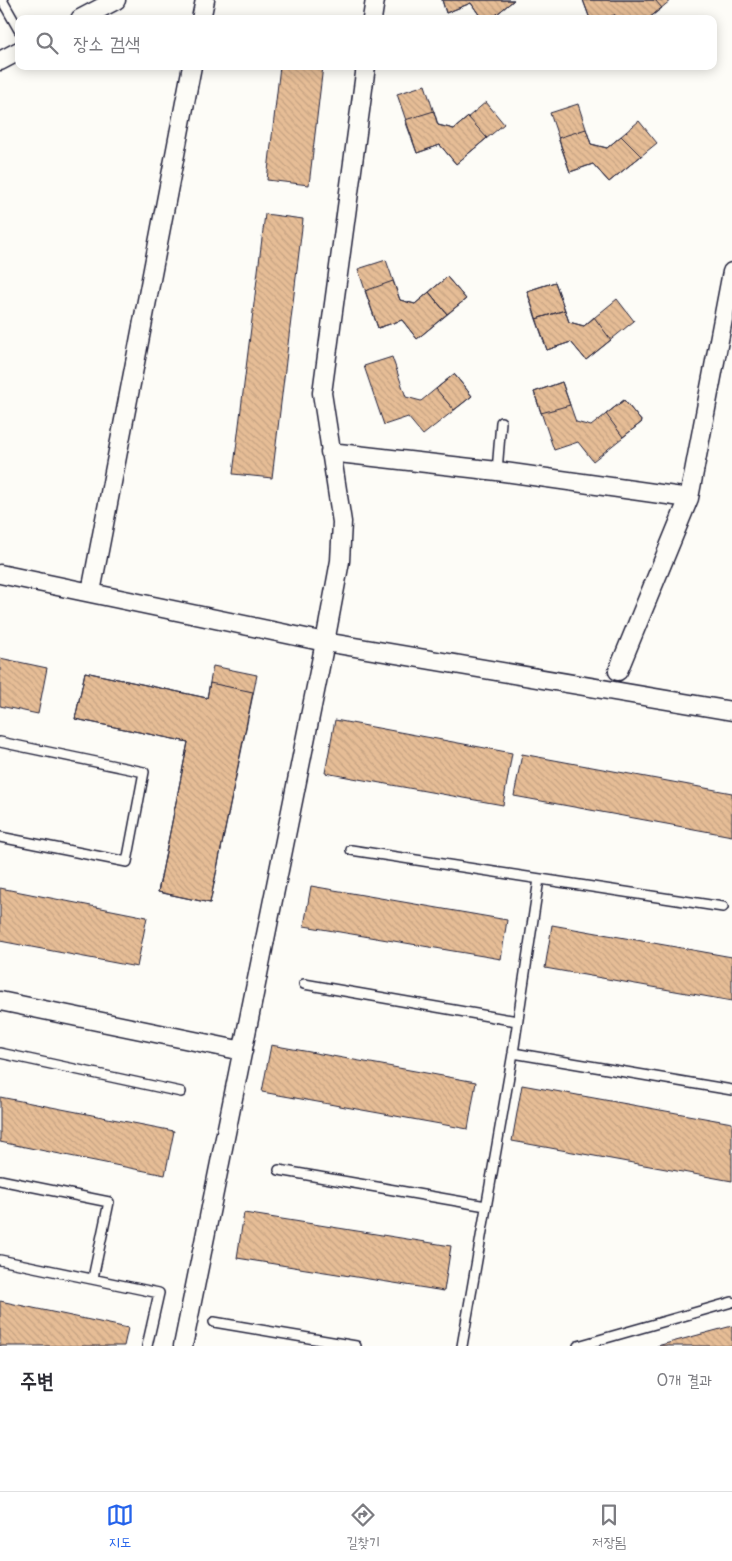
<!DOCTYPE html>
<html lang="ko">
<head>
<meta charset="utf-8">
<style>
  body { margin:0; font-family:"Playpen Sans","Poor Story",sans-serif; background:#f7f7f7; color:#2b2b33 }
  .list { margin:0; padding:0; list-style:none }
  h2 { display:flex; justify-content:space-between; align-items:center; height:65px; margin:0; padding:0 20px; font-size:21px }
  h2 small { font-size:16px; font-weight:400; color:#7c7c81 }
  .icon { flex:none; width:28px; height:28px; fill:none; stroke:currentColor; stroke-width:2; stroke-linecap:round; stroke-linejoin:round }
  .map { position:relative; flex:none; width:732px; height:1346px; overflow:hidden }
  .search { position:absolute; background:#fff; box-shadow:0 2px 12px #0003; left:15px; right:15px; top:15px; height:55px; display:flex; align-items:center; gap:12px; box-sizing:border-box; padding:0 18px; border-radius:10px; color:#7c7c81; font-size:19px }
  .sheet { height:145px; background:#fff }
  nav { display:flex; justify-content:space-around; align-items:center; box-sizing:border-box; height:70px; border-top:1px solid #e1e1e2; background:#fff; font-size:14px; color:#7c7c81 }
  nav a { display:grid; justify-items:center; gap:2px }
  nav .on { color:#2563eb }
  .map>svg:first-child { display:block }
  .building { fill:url(#building-back-hatch); stroke:#22223b }
  .lines { fill:none; stroke-linecap:round; stroke-linejoin:round }
  .lane-casing { stroke:#22223b; stroke-width:12 }
  .street-casing { stroke:#22223b; stroke-width:21 }
  .lane { stroke:#fdfcf7; stroke-width:9 }
  .street { stroke:#fdfcf7; stroke-width:18 }
</style>
</head>
<body>
<div class="map">
<svg width="732" height="1346" viewBox="0 0 732 1346">
  <defs>
    <pattern id="building-back-hatch" width="6" height="6" patternUnits="userSpaceOnUse" patternTransform="scale(1.25)"><rect width="6" height="6" fill="#e6bd96"/><path d="M-1 5l2 2M0 0l6 6M5-1l2 2" fill="none" stroke="#c5a282"/></pattern>
  </defs>
  <rect width="100%" height="100%" fill="#fdfcf7"/>
  <filter id="ink" filterUnits="userSpaceOnUse"><feTurbulence type="fractalNoise" baseFrequency=".02" numOctaves="2"/><feDisplacementMap in="SourceGraphic" scale="10" xChannelSelector="R" yChannelSelector="G"/><feConvolveMatrix kernelMatrix="1 2 1 2 8 2 1 2 1" color-interpolation-filters="sRGB"/></filter>
  <g filter="url(#ink)">
    <path class="building" d="M 442,0 L 514,0 L 491,19 L 482,19 L 471,3 L 446,13 Z
      M 442,0 L 514,0 L 491,19 L 482,19 L 471,3 L 446,13 Z
      M 583,0 L 671,0 L 648,19 L 618,19 L 615,15 L 603,19 L 590,19 Z
      M 583,0 L 655,0 L 662,8 L 648,19 L 618,19 L 615,15 L 603,19 L 590,19 Z
      M 280,66 L 323,66 L 309,185 L 267,180 Z
      M 425,85 L 438,125 L 454,129 L 486,102 L 504,124 L 456,164 L 440,145 L 417,153 L 397,94 Z
      M 578,104 L 591,144 L 607,148 L 639,121 L 657,143 L 609,182 L 593,164 L 570,172 L 550,113 Z
      M 434,111 L 438,125 L 454,129 L 468,117 L 487,138 L 456,164 L 440,145 L 417,153 L 405,120 Z
      M 586,129 L 591,144 L 607,148 L 621,136 L 641,156 L 609,182 L 593,164 L 570,172 L 558,138 Z
      M 265,214 L 303,219 L 272,478 L 233,474 Z
      M 386,260 L 400,300 L 415,304 L 447,277 L 466,299 L 417,339 L 402,320 L 378,328 L 358,269 Z
      M 447,277 L 466,299 L 447,314 L 429,292 Z
      M 393,281 L 400,300 L 415,304 L 429,292 L 447,314 L 417,339 L 402,320 L 378,328 L 365,291 Z
      M 555,282 L 569,322 L 584,326 L 617,299 L 634,321 L 586,360 L 571,342 L 547,350 L 527,291 Z
      M 555,282 L 565,310 L 536,319 L 527,291 Z
      M 565,310 L 569,322 L 584,326 L 594,317 L 611,340 L 586,360 L 571,342 L 547,350 L 536,319 Z
      M 392,357 L 406,397 L 421,401 L 454,374 L 472,396 L 423,435 L 408,417 L 384,425 L 364,366 Z
      M 454,374 L 472,396 L 454,410 L 436,389 Z
      M 562,382 L 576,422 L 591,426 L 624,400 L 642,422 L 593,461 L 578,442 L 554,450 L 534,392 Z
      M 562,382 L 570,405 L 541,413 L 534,392 Z
      M 624,400 L 642,422 L 623,437 L 606,414 Z
      M 0,658 L 47,668 L 38,714 L 0,706 Z
      M 213,666 L 257,675 L 210,903 L 158,892 L 188,742 L 75,719 L 85,672 L 207,698 Z
      M 85,672 L 207,698 L 210,683 L 253,692 L 210,903 L 158,892 L 188,742 L 75,719 Z
      M 335,720 L 512,753 L 503,805 L 325,773 Z
      M 522,754 L 732,793 L 732,836 L 514,796 Z
      M 311,886 L 507,920 L 501,959 L 304,926 Z
      M 0,888 L 147,917 L 137,967 L 0,941 Z
      M 552,925 L 732,957 L 732,1001 L 545,968 Z
      M 271,1045 L 476,1082 L 468,1129 L 262,1092 Z
      M 522,1085 L 732,1123 L 732,1181 L 512,1141 Z
      M 0,1097 L 174,1131 L 165,1175 L 0,1142 Z
      M 244,1213 L 451,1246 L 444,1291 L 237,1258 Z
      M 0,1301 L 128,1328 L 124,1346 L 0,1346 Z
      M 732,1326 L 732,1346 L 657,1346 Z"/>
    <g class="lines">
      <defs>
        <path id="lane" d="M 2,0 L 19,30
          M 497,471 L 501,422
          M 0,742 L 144,772 L 127,862 L 0,837
          M 351,850 L 723,907
          M 304,984 L 517,1021
          M 0,1053 L 181,1092
          M 513,1053 L 732,1090
          M 279,1170 L 486,1206
          M 0,1180 L 109,1202 L 93,1278
          M 0,1260 L 159,1293 L 147,1346
          M 214,1322 L 356,1346
          M 462,1346 L 513,1053 L 539,879
          M 578,1346 L 732,1302"/>
        <path id="street" d="M 80,19 L 116,0
          M 201,19 L 205,0
          M 372,19 L 375,0
          M 0,61 L 19,51
          M 330,452 L 497,471 L 689,498
          M 0,574 L 325,642 L 340,561 L 342,522 L 322,393 L 366,66
          M 91,592 L 192,66
          M 618,671 L 689,498 L 732,272
          M 0,1001 L 243,1051
          M 183,1346 L 325,642 L 732,711"/>
      </defs>
      <use href="#lane" class="lane-casing"/>
      <use href="#street" class="street-casing"/>
      <use href="#lane" class="lane"/>
      <use href="#street" class="street"/>
    </g>
  </g>
</svg>
<div class="search"><svg class="icon" aria-label="search" viewBox="0 0 24 24"><circle cx="10" cy="10" r="6"/><path d="M15 15l6 6"/></svg>장소 검색</div>
</div>
<section class="sheet">
<h2>주변<small>0개 결과</small></h2>
<ul class="list">
</ul>
</section>
<nav>
<a class="on"><svg class="icon" aria-label="map" viewBox="0 0 24 24"><path d="M3 6l6-2 6 2 6-2v14l-6 2-6-2-6 2zM9 4v14M15 6v14"/></svg>지도</a>
<a><svg class="icon" aria-label="directions" viewBox="0 0 24 24"><path d="M12 3l9 9-9 9-9-9zM9 14v-3h6M13 9l2 2-2 2"/></svg>길찾기</a>
<a><svg class="icon" aria-label="saved" viewBox="0 0 24 24"><path d="M7 4h10v16l-5-4-5 4z"/></svg>저장됨</a>
</nav>
</body>
</html>
